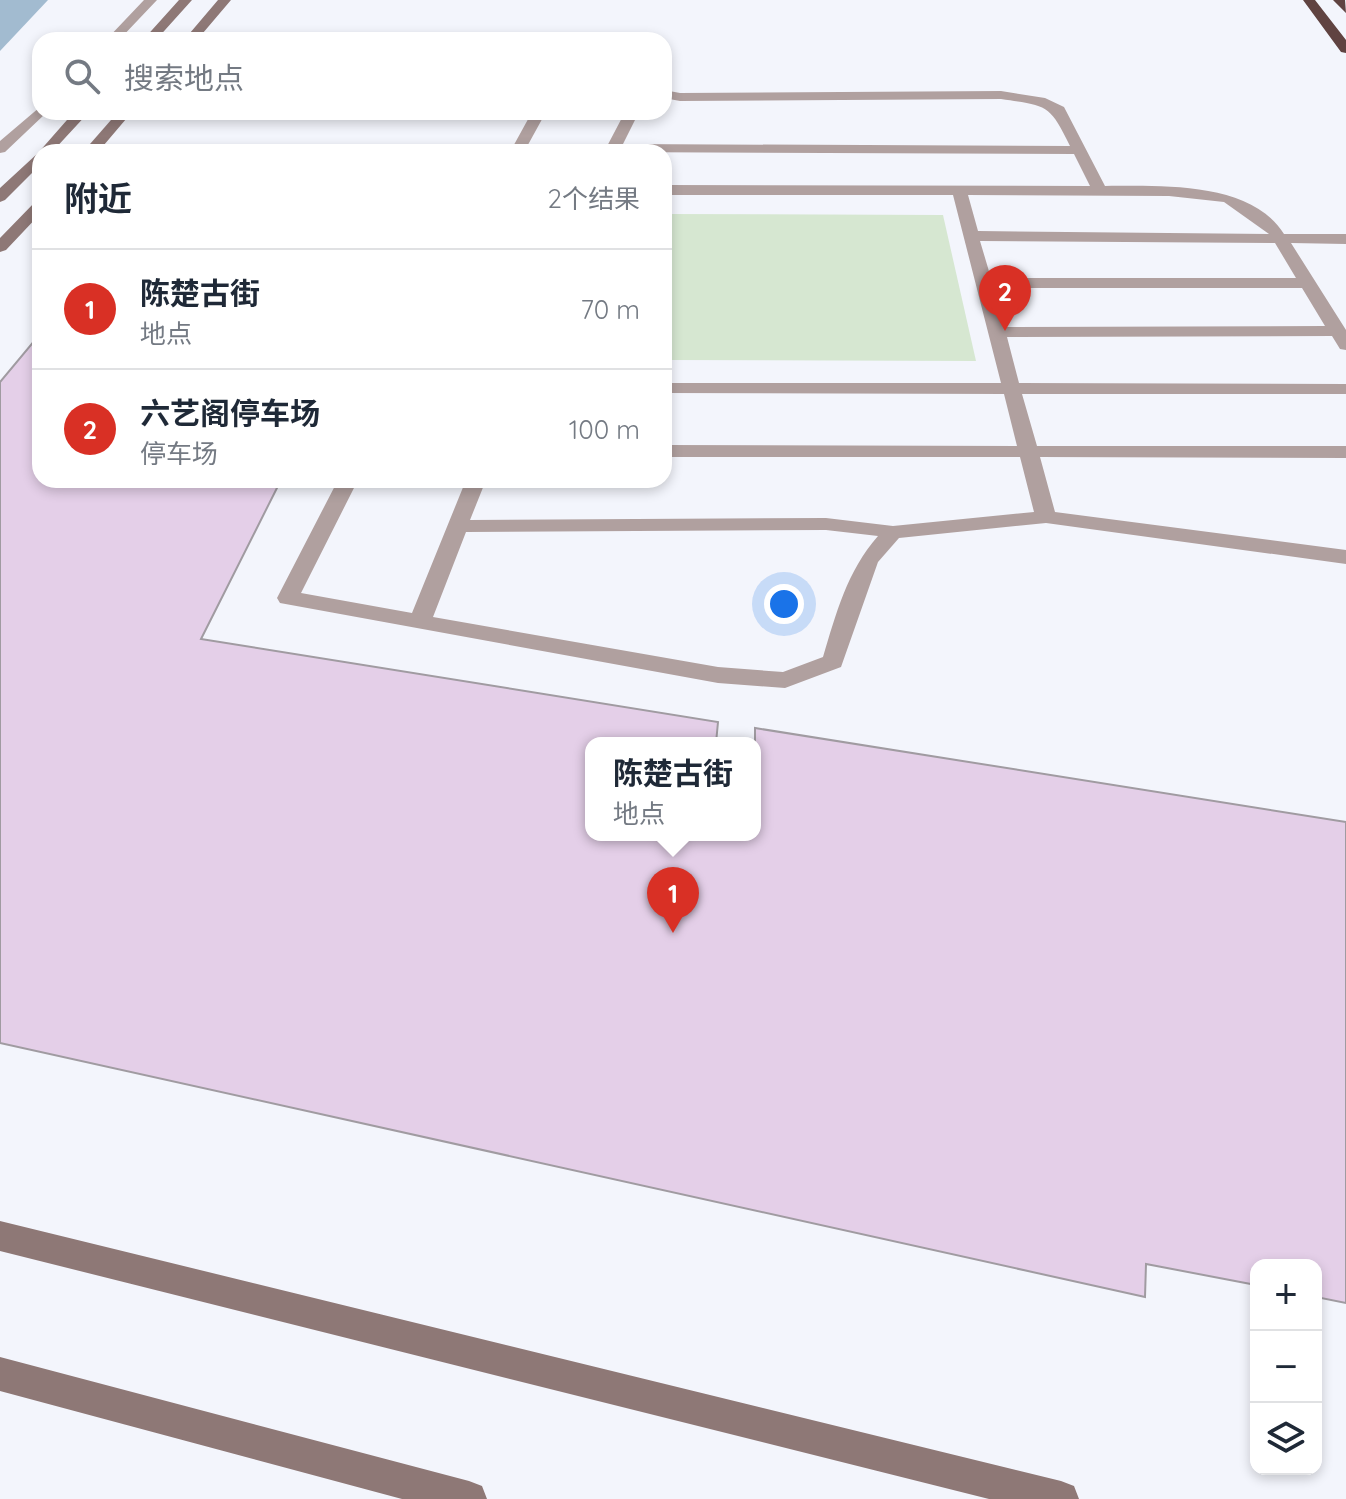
<!DOCTYPE html>
<html lang="zh">
<head>
<meta charset="utf-8">
<style>
  body { margin:0; font-family:Quicksand,"Noto Sans SC",sans-serif; background:#f2f2f3; color:#1f2937 }
  .controls { position:absolute; right:24px; bottom:24px; display:grid; overflow:hidden; border-radius:16px; box-shadow:0 4px 12px #0003 }
  .controls button { width:72px; height:72px; display:grid; place-items:center; padding:0; border:0; border-bottom:2px solid #e0e1e3; background:#fff; color:#1f2937; font:40px sans-serif }
  .you { position:absolute; left:784px; top:604px; width:28px; height:28px; margin:-20px; border:6px solid #fff; border-radius:50%; background:#1a73e8; box-shadow:0 0 0 12px #1a73e833 }
  .badge { display:grid; place-items:center; width:52px; height:52px; border-radius:50%; background:#d93025; color:#fff; font-size:26px; font-weight:700 }
  .pin { position:absolute; translate:-50% -66px; filter:drop-shadow(0 2px 4px #0008) }
  .pin::after { content:''; position:absolute; top:42px; width:28px; height:24px; background:inherit; clip-path:polygon(0 0,100% 0,50% 100%) }
  .popup { position:absolute; left:585px; top:737px; width:176px; height:104px; box-sizing:border-box; display:grid; place-content:center; border-radius:16px; background:#fff; filter:drop-shadow(0 2px 6px #0005); font-size:26px; white-space:nowrap; color:#747a83 }
  .popup b { font-size:30px; color:#1f2937 }
  .popup::after { content:''; position:absolute; left:50%; top:100%; margin-left:-16px; border:16px solid transparent; border-top-color:#fff }
  .list { margin:0; padding:0; list-style:none }
  h2 { display:flex; justify-content:space-between; align-items:center; height:104px; margin:0; padding:0 32px; font-size:34px }
  h2 small { font-size:26px; font-weight:400; color:#747a83 }
  .list li { display:grid; grid-template-columns:52px 1fr auto; gap:24px; align-items:center; box-sizing:border-box; height:120px; padding:0 32px; border-top:2px solid #e0e1e3 }
  .list b { display:block; font-size:30px; white-space:nowrap }
  .list p { margin:0; font-size:26px; white-space:nowrap; color:#747a83 }
  .list em { font-size:26px; font-style:normal; color:#747a83 }
  .icon { flex:none; width:44px; height:44px; fill:none; stroke:currentColor; stroke-width:2; stroke-linecap:round; stroke-linejoin:round }
  .map { position:relative; flex:none; width:1346px; height:1499px; overflow:hidden }
  .search { position:absolute; background:#fff; box-shadow:0 4px 12px #0003; left:32px; top:32px; width:640px; height:88px; display:flex; align-items:center; gap:20px; box-sizing:border-box; padding:0 28px; border-radius:24px; color:#747a83; font-size:30px }
  .panel { position:absolute; background:#fff; box-shadow:0 4px 12px #0003; left:32px; top:144px; width:640px; height:344px; border-radius:24px }
  .map>svg:first-child { display:block }
  .green { fill:#d6e7d1 }
  .water { fill:#a2bbd0 }
  .building { fill:#e4cfe8; stroke:#a09ba1; stroke-width:2 }
  .lines { fill:none; stroke-linecap:round; stroke-linejoin:round }
  .lane { fill:#b0a09f; fill-rule:evenodd }
  .secondary { fill:#8e7876; fill-rule:evenodd }
  .highway { fill:#604341; fill-rule:evenodd }
</style>
</head>
<body>
<div class="map">
<svg width="1346" height="1499" viewBox="0 0 1346 1499">
  <rect width="100%" height="100%" fill="#f3f5fc"/>
  <path class="green" d="M 664,214 L 943,215 L 976,361 L 664,360 Z"/>
  <path class="water" d="M 0,0 L 48,0 L 0,51 Z"/>
  <path class="building" d="M 40,334 L 40,480 L 281,480 L 201,639 L 718,722 L 716,743 L 591,743 L 591,835 L 755,835 L 755,728 L 1346,822 L 1346,1303 L 1316,1297 L 1316,1265 L 1256,1265 L 1256,1285 L 1146,1264 L 1145,1297 L 0,1043 L 0,382 Z"/>
  <g class="lines">
    <path class="lane" d="M 144,0 L 157,0 L 119,40 L 106,40 Z
      M 664,90 L 680,93 L 1001,91 L 1045,98 L 1064,107 L 1105,186 C 1160,186 1251,181 1284,234 L 1346,234 L 1346,244 L 1291,243 L 1346,330 L 1346,350 L 1340,349 L 1332,336 L 1007,337 L 1019,383 L 1346,384 L 1346,394 L 1022,394 L 1037,446 L 1346,446 L 1346,458 L 1040,457 L 1055,512 L 1346,550 L 1346,564 L 1046,523 L 899,538 L 878,562 L 841,667 L 785,688 L 718,683 L 280,603 L 277,598 L 338,480 L 358,480 L 301,593 L 412,613 L 466,480 L 486,480 L 470,520 L 826,518 L 893,526 L 1034,512 L 1020,457 L 664,457 L 664,445 L 1017,446 L 1004,394 L 664,393 L 664,383 L 1001,383 L 953,195 L 664,195 L 664,185 L 1090,186 L 1074,154 L 604,152 L 625,112 L 639,112 L 623,144 L 1070,146 C 1049,103 1047,106 1001,99 L 680,101 L 664,98 ZM 968,195 L 1169,196 L 1224,202 L 1269,234 L 978,231 ZM 980,241 L 1275,243 L 1296,278 L 991,278 ZM 993,288 L 1302,288 L 1325,326 L 1004,327 ZM 826,530 L 878,536 C 847,571 836,614 823,657 L 783,672 L 718,667 L 433,617 L 466,532 Z
      M 40,107 L 40,112 L 45,114 L 5,152 L 0,153 L 0,141 Z
      M 532,112 L 546,112 L 524,152 L 510,152 Z"/>
    <path class="secondary" d="M 179,0 L 192,0 L 156,40 L 143,40 Z
      M 218,0 L 231,0 L 197,40 L 184,40 Z
      M 74,112 L 89,112 L 52,152 L 40,152 L 40,165 L 5,200 L 0,202 L 0,188 L 38,153 Z
      M 118,112 L 132,112 L 98,152 L 83,152 Z
      M 40,200 L 40,214 L 6,250 L 0,252 L 0,238 L 35,202 Z
      M 0,1221 L 1061,1481 L 1074,1486 L 1079,1499 L 989,1499 L 0,1251 Z
      M 0,1357 L 469,1481 L 482,1486 L 487,1499 L 402,1499 L 0,1391 Z"/>
    <path class="highway" d="M 1303,0 L 1315,0 L 1346,40 L 1346,53 L 1341,52 Z
      M 1333,0 L 1345,0 L 1346,13 Z"/>
  </g>
</svg>
<div class="controls">
<button>+</button>
<button>−</button>
<button><svg class="icon" aria-label="layers" viewBox="0 0 24 24"><path d="M12 4l9 5-9 5-9-5zM3 14l9 5 9-5"/></svg></button>
</div>
<div class="you"></div>
<div class="pin badge" style="left:673px;top:933px">1</div>
<div class="popup"><b>陈楚古街</b>地点</div>
<div class="pin badge" style="left:1005px;top:331px">2</div>
<div class="search"><svg class="icon" aria-label="search" viewBox="0 0 24 24"><circle cx="10" cy="10" r="6"/><path d="M15 15l6 6"/></svg>搜索地点</div>
<section class="panel">
<h2>附近<small>2个结果</small></h2>
<ul class="list">
<li><span class="badge">1</span><div><b>陈楚古街</b><p>地点</p></div><em>70 m</em></li>
<li><span class="badge">2</span><div><b>六艺阁停车场</b><p>停车场</p></div><em>100 m</em></li>
</ul>
</section>
</div>
</body>
</html>
